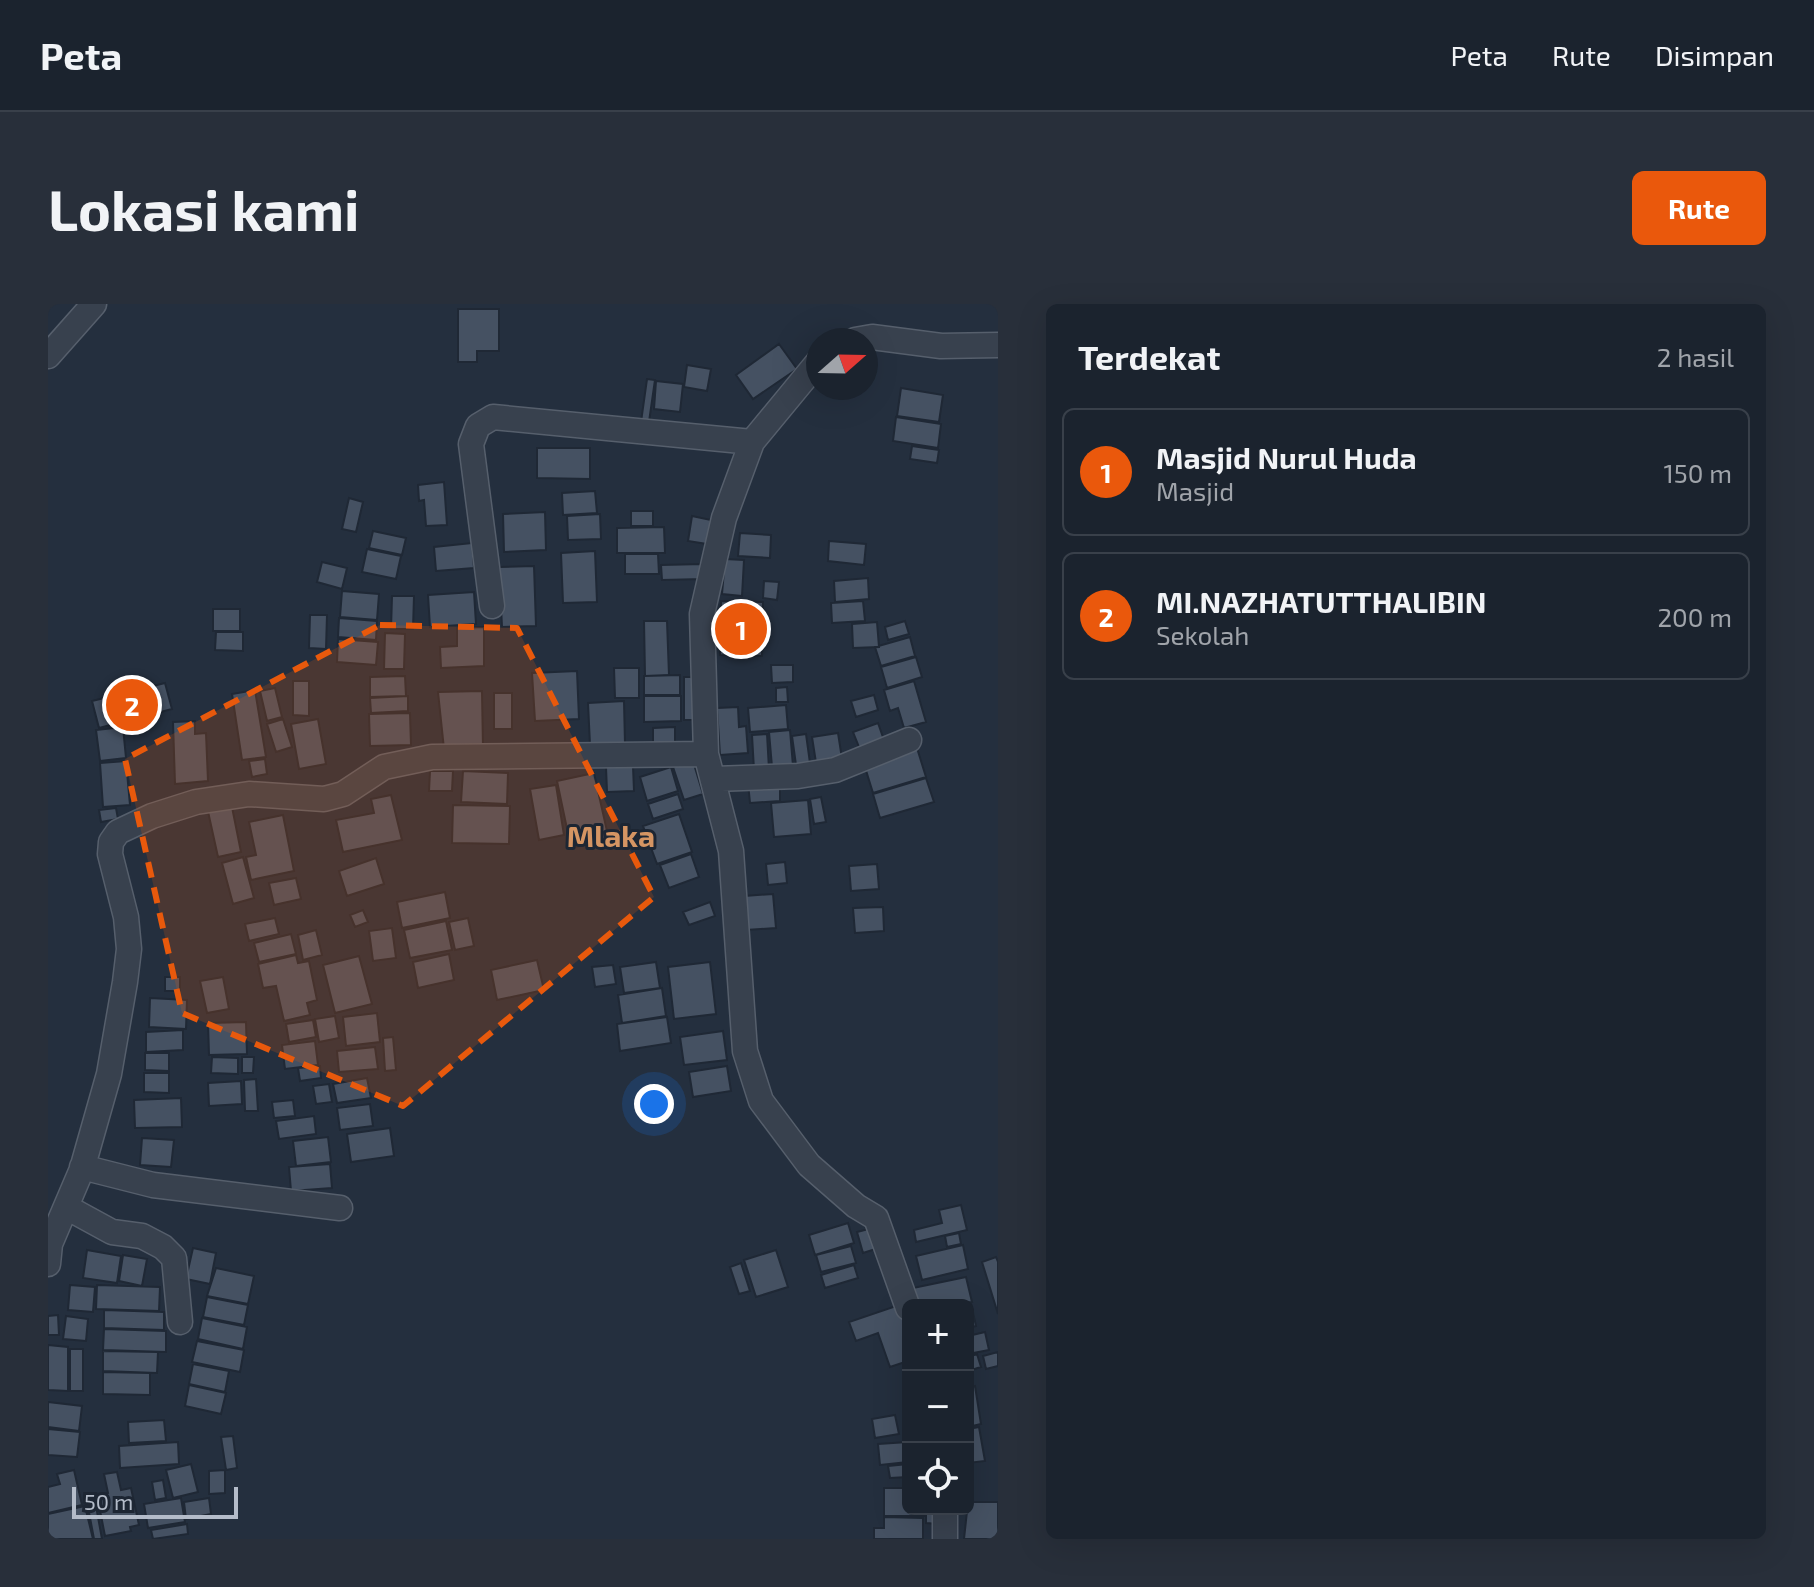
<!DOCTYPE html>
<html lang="id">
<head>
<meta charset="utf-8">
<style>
  body { margin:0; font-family:"Exo 2",sans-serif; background:#282f3a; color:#f1f3f6 }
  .controls { position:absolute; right:24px; bottom:24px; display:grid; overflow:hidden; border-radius:12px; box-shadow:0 8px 32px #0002 }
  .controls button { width:72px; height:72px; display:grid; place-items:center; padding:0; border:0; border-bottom:2px solid #39404a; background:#1b232e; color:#f1f3f6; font:40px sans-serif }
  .compass { position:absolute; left:758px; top:24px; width:72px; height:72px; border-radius:50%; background:#1b232e; box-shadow:0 8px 32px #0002; rotate:70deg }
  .scale { position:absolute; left:24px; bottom:20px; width:166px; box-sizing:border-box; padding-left:8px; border:4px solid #b4bcc9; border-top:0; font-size:22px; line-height:28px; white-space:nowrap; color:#b4bcc9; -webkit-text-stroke:6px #1d2633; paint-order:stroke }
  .you { position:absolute; left:606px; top:800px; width:28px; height:28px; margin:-20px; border:6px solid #fff; border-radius:50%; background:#1a73e8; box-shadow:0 0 0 12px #1a73e833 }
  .badge { display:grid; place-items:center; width:52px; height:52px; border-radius:50%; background:#ea580c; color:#fff; font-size:26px; font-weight:700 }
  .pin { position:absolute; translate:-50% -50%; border:4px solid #fff; box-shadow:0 2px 8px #0006 }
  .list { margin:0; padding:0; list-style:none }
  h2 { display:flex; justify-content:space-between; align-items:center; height:104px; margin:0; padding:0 32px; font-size:34px }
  h2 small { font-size:26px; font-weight:400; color:#a0a4aa }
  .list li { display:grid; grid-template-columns:52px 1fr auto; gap:24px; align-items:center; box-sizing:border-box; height:128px; margin:0 16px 16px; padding:0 16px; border:2px solid #39404a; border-radius:12px }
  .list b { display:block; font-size:30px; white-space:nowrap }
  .list p { margin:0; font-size:26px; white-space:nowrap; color:#a0a4aa }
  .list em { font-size:26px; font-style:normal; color:#a0a4aa }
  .icon { flex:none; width:44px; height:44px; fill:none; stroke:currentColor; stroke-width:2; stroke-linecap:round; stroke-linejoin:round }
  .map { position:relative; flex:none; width:950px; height:1235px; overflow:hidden; border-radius:12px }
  header { display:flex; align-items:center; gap:48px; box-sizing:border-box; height:112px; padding:0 40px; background:#1b232e; border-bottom:2px solid #39404a }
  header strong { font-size:38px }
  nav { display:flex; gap:44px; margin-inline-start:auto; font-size:28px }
  .intro { display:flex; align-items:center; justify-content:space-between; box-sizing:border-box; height:192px; padding:0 48px }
  h1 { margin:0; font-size:56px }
  .button { padding:20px 36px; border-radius:12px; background:#ea580c; color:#fff; font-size:28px; font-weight:700 }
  main { display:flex; gap:48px; padding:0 48px }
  aside { flex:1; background:#1b232e; border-radius:12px; box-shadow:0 8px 32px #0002 }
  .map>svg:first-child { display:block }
  .building { fill:#455162; stroke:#1f2835; stroke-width:2 }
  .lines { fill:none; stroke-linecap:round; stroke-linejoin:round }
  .minor-casing { stroke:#565f6c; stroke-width:27 }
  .minor { stroke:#38414e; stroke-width:24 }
  .marked { fill:#e8590c; fill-opacity:0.2; stroke:#e8590c; stroke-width:6; stroke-dasharray:16 10; stroke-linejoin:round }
  .labels { text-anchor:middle; stroke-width:6; stroke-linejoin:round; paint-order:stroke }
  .quarter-label { font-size:30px; font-weight:bold; fill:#d59563; stroke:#1d2633 }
</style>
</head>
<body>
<header>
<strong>Peta</strong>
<nav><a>Peta</a><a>Rute</a><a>Disimpan</a></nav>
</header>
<div class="intro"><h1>Lokasi kami</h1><a class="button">Rute</a></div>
<main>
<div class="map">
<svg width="950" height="1235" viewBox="0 0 950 1235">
  <rect width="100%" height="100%" fill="#242f3e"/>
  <path class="building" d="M 410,5 L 451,5 L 451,47 L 429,47 L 429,58 L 410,58 Z
    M 731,40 L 749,65 L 705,95 L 688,71 Z
    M 639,61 L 663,65 L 659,87 L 636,83 Z
    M 599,75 L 607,76 L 600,125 L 592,125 Z
    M 608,77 L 635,80 L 632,108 L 606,105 Z
    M 853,84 L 895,91 L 891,118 L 849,112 Z
    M 848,113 L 893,120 L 890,144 L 845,137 Z
    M 864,142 L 891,146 L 889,159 L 862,155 Z
    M 489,144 L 542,144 L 542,175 L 489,174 Z
    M 396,178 L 399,221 L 378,222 L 376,196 L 371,197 L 370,181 Z
    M 547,187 L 549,209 L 515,211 L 514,189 Z
    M 301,194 L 315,198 L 308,228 L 294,225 Z
    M 583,207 L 605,207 L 605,222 L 583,222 Z
    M 497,208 L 498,246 L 456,248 L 455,210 Z
    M 552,210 L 553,235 L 520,236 L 519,212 Z
    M 644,212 L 663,216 L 659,240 L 640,237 Z
    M 616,223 L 617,249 L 569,249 L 569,224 Z
    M 325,227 L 358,234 L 354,251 L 321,244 Z
    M 692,229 L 723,231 L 722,254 L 690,252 Z
    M 781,237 L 818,240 L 816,261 L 780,257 Z
    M 424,239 L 426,264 L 388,267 L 386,243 Z
    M 319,245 L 353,252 L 348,275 L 314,268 Z
    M 547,247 L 549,298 L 515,299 L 513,249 Z
    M 577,250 L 610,250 L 611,270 L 577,270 Z
    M 677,255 L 696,256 L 694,292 L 674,290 Z
    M 274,258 L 299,264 L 294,285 L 269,278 Z
    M 655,260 L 655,275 L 614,276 L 613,261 Z
    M 486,262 L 488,322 L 454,323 L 451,263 Z
    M 820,274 L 821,295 L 787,298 L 786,277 Z
    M 716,277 L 731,278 L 729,296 L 715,294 Z
    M 294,287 L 331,290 L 329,316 L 292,313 Z
    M 426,288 L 428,320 L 382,323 L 380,291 Z
    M 344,292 L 366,292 L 365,325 L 343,325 Z
    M 673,297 L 715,298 L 714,352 L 672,351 Z
    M 815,297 L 817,317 L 784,319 L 783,299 Z
    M 165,305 L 192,305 L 192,327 L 165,327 Z
    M 262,311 L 279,311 L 278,345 L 261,344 Z
    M 291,314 L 329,317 L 328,336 L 290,333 Z
    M 596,317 L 619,317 L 621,371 L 597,372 Z
    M 857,317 L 861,330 L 840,336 L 837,323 Z
    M 829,318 L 831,343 L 805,344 L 804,320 Z
    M 436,323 L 436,362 L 393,364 L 392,343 L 409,342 L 409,324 Z
    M 168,328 L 195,328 L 195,347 L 167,346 Z
    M 337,329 L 357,330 L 356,365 L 336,365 Z
    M 862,333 L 867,352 L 833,362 L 827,343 Z
    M 290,335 L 330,338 L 328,361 L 289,358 Z
    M 868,353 L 874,373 L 839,384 L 833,363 Z
    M 723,361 L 745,361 L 745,378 L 724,379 Z
    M 566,364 L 591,364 L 591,394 L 567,394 Z
    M 529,367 L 531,415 L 487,417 L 484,369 Z
    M 632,371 L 632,391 L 596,391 L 596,372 Z
    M 357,372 L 358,392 L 322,393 L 322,373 Z
    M 636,373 L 647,373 L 647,416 L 636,416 Z
    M 245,377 L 261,377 L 261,412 L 245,411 Z
    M 866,377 L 878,418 L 856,424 L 850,404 L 842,407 L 836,386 Z
    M 117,379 L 124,405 L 51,424 L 44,397 Z
    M 739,383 L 740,398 L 728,398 L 728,384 Z
    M 227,384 L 234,413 L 219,417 L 212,387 Z
    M 207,386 L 218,453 L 194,456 L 184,390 Z
    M 434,387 L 435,444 L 396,445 L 390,388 Z
    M 446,389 L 464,389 L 464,425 L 446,425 Z
    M 826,391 L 830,406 L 808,413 L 803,397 Z
    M 360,392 L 360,407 L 323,409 L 322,394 Z
    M 596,392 L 633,392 L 633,417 L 596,418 Z
    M 576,397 L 577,440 L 542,441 L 540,399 Z
    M 738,401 L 740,425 L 702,428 L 700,404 Z
    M 690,403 L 691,423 L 698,422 L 700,449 L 672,451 L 669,404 Z
    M 362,409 L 363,441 L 322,442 L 321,410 Z
    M 235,415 L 244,443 L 228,448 L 219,420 Z
    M 270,415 L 278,460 L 251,465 L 243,420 Z
    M 147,417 L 147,430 L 158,429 L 160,477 L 127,480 L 125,418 Z
    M 830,419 L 837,439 L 813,448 L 805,428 Z
    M 75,423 L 78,454 L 52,457 L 48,426 Z
    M 627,423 L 627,442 L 605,442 L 605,424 Z
    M 742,426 L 745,462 L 724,463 L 721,428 Z
    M 790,429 L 795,461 L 769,465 L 764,433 Z
    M 719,430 L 721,465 L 706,466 L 704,431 Z
    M 758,430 L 762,459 L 748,461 L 744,432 Z
    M 869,444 L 878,473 L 825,489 L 816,460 Z
    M 217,455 L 219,470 L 204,473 L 201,457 Z
    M 78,457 L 82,501 L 55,503 L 52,459 Z
    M 645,457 L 655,490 L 636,496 L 625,463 Z
    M 585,462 L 586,487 L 559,488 L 558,463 Z
    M 623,463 L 630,487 L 599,497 L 592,473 Z
    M 382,467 L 405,467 L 404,487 L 381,487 Z
    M 415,467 L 460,469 L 459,500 L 413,498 Z
    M 546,469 L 561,536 L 523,544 L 509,477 Z
    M 878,474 L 886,498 L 832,514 L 825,490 Z
    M 732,478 L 732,497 L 702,499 L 700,479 Z
    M 508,481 L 516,531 L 491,536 L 482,485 Z
    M 630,490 L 635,505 L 605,515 L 600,500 Z
    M 343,491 L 354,536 L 295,548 L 288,516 L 326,509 L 323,495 Z
    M 773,493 L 778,518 L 766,520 L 762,495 Z
    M 760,496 L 763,530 L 726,533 L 723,499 Z
    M 183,498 L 193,548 L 170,553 L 159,503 Z
    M 405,501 L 462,502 L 461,540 L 404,539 Z
    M 68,504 L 70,515 L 53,518 L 51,506 Z
    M 631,510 L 644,548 L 609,560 L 595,522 Z
    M 235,511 L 246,567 L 203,576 L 198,553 L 208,551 L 201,518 Z
    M 643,550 L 651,573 L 621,584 L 612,561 Z
    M 195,553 L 206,594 L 185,600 L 174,559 Z
    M 328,554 L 336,580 L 299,592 L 291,567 Z
    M 737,558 L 739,579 L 720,581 L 718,560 Z
    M 829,560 L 831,585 L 803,587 L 801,562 Z
    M 248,574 L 253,595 L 226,601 L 221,579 Z
    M 397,588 L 402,614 L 354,624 L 349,598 Z
    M 725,590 L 728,624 L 698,626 L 696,592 Z
    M 662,598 L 667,612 L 641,621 L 635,608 Z
    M 835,603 L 836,627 L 807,629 L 805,604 Z
    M 315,606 L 320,618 L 307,623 L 302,611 Z
    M 227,614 L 231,630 L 201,637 L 197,620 Z
    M 420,614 L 426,642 L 407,646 L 401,618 Z
    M 398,617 L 404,646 L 362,654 L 356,626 Z
    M 344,624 L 348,654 L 325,657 L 321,627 Z
    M 268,626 L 274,651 L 255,656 L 250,631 Z
    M 243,630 L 248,650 L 211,658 L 206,639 Z
    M 401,650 L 406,676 L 370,684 L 365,658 Z
    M 248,651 L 250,659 L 261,657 L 269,696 L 259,699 L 262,711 L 236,717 L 228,682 L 215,684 L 210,660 Z
    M 311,652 L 324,700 L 287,709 L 275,661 Z
    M 489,656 L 496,686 L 449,696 L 443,666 Z
    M 608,658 L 612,684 L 576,689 L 572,663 Z
    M 662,658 L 668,710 L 626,715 L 620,663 Z
    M 565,661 L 568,680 L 547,683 L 544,663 Z
    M 117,673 L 132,673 L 132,687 L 117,687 Z
    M 175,673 L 181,705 L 159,709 L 152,677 Z
    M 614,684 L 618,712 L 574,719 L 570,691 Z
    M 102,694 L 139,696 L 138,725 L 101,723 Z
    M 329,709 L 332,738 L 298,742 L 295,713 Z
    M 287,712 L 291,734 L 271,738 L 267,715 Z
    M 619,713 L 623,739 L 572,747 L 569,720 Z
    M 265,716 L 268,733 L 241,738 L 238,720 Z
    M 198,718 L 199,750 L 161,751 L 160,719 Z
    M 135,726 L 135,746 L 98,748 L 98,728 Z
    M 675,727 L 679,756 L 636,761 L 632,733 Z
    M 345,733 L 348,766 L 337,767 L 335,734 Z
    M 267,737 L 270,761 L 237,765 L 234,741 Z
    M 327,743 L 330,765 L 291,768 L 289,747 Z
    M 97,749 L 121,749 L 121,767 L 97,766 Z
    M 164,753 L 190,754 L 190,770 L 163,769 Z
    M 194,753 L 206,753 L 205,769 L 194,769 Z
    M 272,762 L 273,774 L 252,777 L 250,764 Z
    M 679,762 L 683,787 L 645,793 L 641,768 Z
    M 96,769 L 121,769 L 121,789 L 96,788 Z
    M 319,774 L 323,794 L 289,799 L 285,780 Z
    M 208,775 L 210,807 L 197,807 L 196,776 Z
    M 193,777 L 194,800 L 161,802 L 160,779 Z
    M 281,780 L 284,798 L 268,800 L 265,782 Z
    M 133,794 L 134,823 L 87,824 L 86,796 Z
    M 245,796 L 247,812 L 226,814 L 224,798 Z
    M 322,800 L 325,822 L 292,826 L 289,804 Z
    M 266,812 L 268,830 L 231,835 L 228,817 Z
    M 342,824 L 346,852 L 303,858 L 299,830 Z
    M 280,833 L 283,858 L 248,862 L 245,837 Z
    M 94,834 L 126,836 L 123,863 L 92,861 Z
    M 282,860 L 284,884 L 243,887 L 241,863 Z
    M 913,901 L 919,926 L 868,938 L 866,926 L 894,919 L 891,906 Z
    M 800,919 L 806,939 L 767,951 L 761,931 Z
    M 828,923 L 834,943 L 815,949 L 809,928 Z
    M 911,929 L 913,940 L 899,943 L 897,932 Z
    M 915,941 L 920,965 L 874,976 L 868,952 Z
    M 803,942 L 808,959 L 773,968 L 768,951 Z
    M 145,944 L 168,949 L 162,980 L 138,975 Z
    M 39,946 L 73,952 L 69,979 L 35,974 Z
    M 728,946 L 740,983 L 708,993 L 696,956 Z
    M 75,951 L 99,955 L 94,982 L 71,977 Z
    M 948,953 L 950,958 L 950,1010 L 934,958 Z
    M 693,959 L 702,987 L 691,990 L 682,963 Z
    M 806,961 L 810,974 L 777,984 L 773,971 Z
    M 168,964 L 206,972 L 200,1000 L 159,992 Z
    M 918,973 L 924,998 L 869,1001 L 865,984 Z
    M 22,981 L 47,983 L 45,1008 L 20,1006 Z
    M 49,981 L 112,983 L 111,1007 L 48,1005 Z
    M 159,993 L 200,1001 L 196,1021 L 155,1013 Z
    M 923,1000 L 928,1022 L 920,1024 L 918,1001 Z
    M 851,1001 L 860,1027 L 860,1057 L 842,1063 L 830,1029 L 808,1037 L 801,1018 Z
    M 56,1006 L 116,1008 L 116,1026 L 56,1024 Z
    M 10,1011 L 11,1031 L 0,1031 L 0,1012 Z
    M 18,1012 L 40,1015 L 38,1037 L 15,1035 Z
    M 154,1014 L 199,1023 L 195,1045 L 150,1035 Z
    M 56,1025 L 118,1027 L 118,1048 L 55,1046 Z
    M 937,1028 L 941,1046 L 920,1050 L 920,1032 Z
    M 149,1037 L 196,1046 L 192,1068 L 144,1058 Z
    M 0,1041 L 20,1043 L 20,1087 L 0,1086 Z
    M 22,1045 L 35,1045 L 35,1087 L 22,1087 Z
    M 55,1047 L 110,1048 L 109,1069 L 55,1067 Z
    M 950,1048 L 950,1062 L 938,1065 L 935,1052 Z
    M 929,1050 L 933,1063 L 920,1067 L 920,1053 Z
    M 145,1060 L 181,1067 L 177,1088 L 141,1080 Z
    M 55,1068 L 102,1069 L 102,1091 L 55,1090 Z
    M 141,1081 L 178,1089 L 173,1110 L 137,1102 Z
    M 927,1082 L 933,1120 L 920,1123 L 920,1084 Z
    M 0,1098 L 34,1102 L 31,1127 L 0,1123 Z
    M 847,1111 L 851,1130 L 827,1134 L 824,1115 Z
    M 116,1116 L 118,1137 L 81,1139 L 80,1118 Z
    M 931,1123 L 937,1157 L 920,1159 L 920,1125 Z
    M 0,1125 L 32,1128 L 29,1153 L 0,1151 Z
    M 185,1132 L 189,1164 L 178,1166 L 173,1133 Z
    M 130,1138 L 131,1160 L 72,1164 L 71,1142 Z
    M 860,1138 L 860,1158 L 832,1161 L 830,1140 Z
    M 143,1160 L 150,1188 L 125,1194 L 118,1166 Z
    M 860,1160 L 860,1173 L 842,1174 L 840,1162 Z
    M 26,1166 L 34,1201 L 0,1209 L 0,1183 L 12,1180 L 9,1170 Z
    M 177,1166 L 177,1189 L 161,1190 L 161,1167 Z
    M 69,1168 L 73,1186 L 83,1184 L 91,1221 L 82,1223 L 83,1227 L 57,1232 L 49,1191 L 60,1189 L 56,1170 Z
    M 115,1176 L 118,1194 L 107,1196 L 104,1178 Z
    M 836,1184 L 860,1184 L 860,1205 L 876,1205 L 876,1212 L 836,1212 Z
    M 133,1194 L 137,1218 L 100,1224 L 96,1200 Z
    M 161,1194 L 163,1210 L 138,1215 L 136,1198 Z
    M 920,1198 L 950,1198 L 950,1235 L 916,1235 Z
    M 37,1202 L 45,1235 L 0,1235 L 0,1210 Z
    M 48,1202 L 54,1235 L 46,1235 L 40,1203 Z
    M 878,1205 L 891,1205 L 890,1220 L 878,1219 Z
    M 836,1213 L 875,1214 L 875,1235 L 826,1235 L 826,1224 L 836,1224 Z
    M 139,1220 L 140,1230 L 105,1235 L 103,1226 Z"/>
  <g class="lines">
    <defs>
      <path id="minor" d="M 807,36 L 824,33 L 893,42 L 950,41
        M 0,52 L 46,0
        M 770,58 L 704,138 L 676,214 L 654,310 L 658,450 L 683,547 L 697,747 L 713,797 L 761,861 L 808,902 L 828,914 L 860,1004
        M 444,302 L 423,140 L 430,122 L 445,113 L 704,138
        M 666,475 L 750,472 L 787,466 L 861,436
        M 34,863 L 105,881 L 292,904
        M 20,904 L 64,928 L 94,932 L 115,943 L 126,954 L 132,1018
        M 0,960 L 2,940 L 34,865 L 61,770 L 77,678 L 81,645 L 78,613 L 62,550 L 63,538 L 70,528 L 104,512 L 148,498 L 201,490 L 276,495 L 295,490 L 336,463 L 384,453 L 658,450
        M 897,1205 L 897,1235"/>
    </defs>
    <use href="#minor" class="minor-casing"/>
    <use href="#minor" class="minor"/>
  </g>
  <path class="marked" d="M 332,321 L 469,324 L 606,593 L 355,802 L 134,709 L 77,455 Z"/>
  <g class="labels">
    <g class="quarter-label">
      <text x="563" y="543">Mlaka</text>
    </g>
  </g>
</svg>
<div class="controls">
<button>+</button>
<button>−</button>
<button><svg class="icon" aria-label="locate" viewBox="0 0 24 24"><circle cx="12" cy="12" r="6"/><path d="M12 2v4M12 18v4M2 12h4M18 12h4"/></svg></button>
</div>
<svg class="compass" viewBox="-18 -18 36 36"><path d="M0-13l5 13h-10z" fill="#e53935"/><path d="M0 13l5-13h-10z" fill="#a0a4aa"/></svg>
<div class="scale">50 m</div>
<div class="you"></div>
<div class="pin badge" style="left:693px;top:325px">1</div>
<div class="pin badge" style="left:84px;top:401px">2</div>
</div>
<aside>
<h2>Terdekat<small>2 hasil</small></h2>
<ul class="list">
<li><span class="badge">1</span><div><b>Masjid Nurul Huda</b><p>Masjid</p></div><em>150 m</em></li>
<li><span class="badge">2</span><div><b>MI.NAZHATUTTHALIBIN</b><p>Sekolah</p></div><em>200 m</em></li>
</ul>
</aside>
</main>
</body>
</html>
